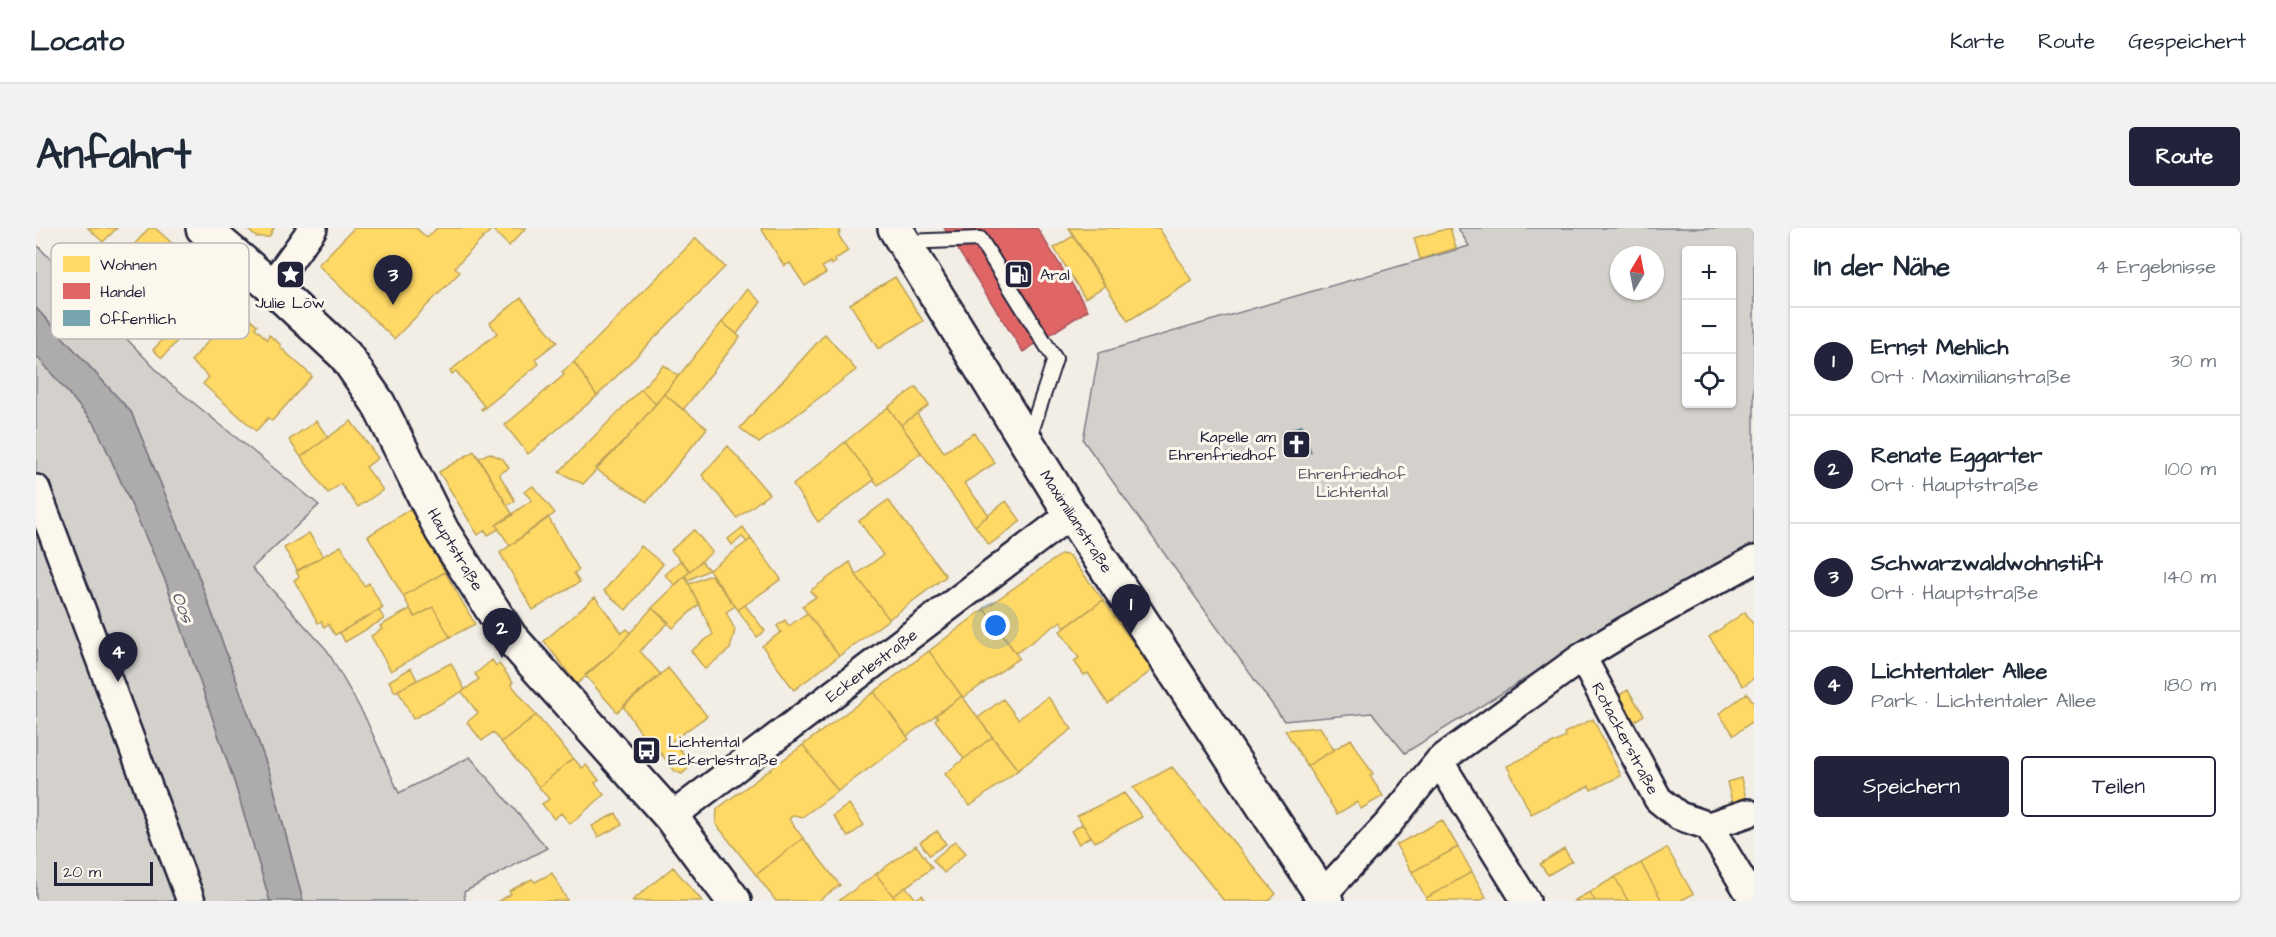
<!DOCTYPE html>
<html lang="de">
<head>
<meta charset="utf-8">
<style>
  body { margin:0; font-family:"Architects Daughter",sans-serif; background:#f2f2f3; color:#1f2937 }
  .controls { position:absolute; right:18px; top:18px; display:grid; overflow:hidden; border-radius:6px; box-shadow:0 2px 4px #0004 }
  .controls button { width:54px; height:54px; display:grid; place-items:center; padding:0; border:0; border-bottom:2px solid #e0e1e3; background:#fff; color:#1f2937; font:30px sans-serif }
  .compass { position:absolute; left:1574px; top:18px; width:54px; height:54px; border-radius:50%; background:#fff; box-shadow:0 2px 4px #0004; rotate:10deg }
  .scale { position:absolute; left:18px; bottom:15px; width:99px; box-sizing:border-box; padding-left:6px; border:3px solid #22223b; border-top:0; font-size:16px; line-height:21px; white-space:nowrap; color:#22223b; -webkit-text-stroke:4px #fbf7ec; paint-order:stroke }
  .you { position:absolute; left:960px; top:398px; width:21px; height:21px; margin:-15px; border:4px solid #fff; border-radius:50%; background:#1a73e8; box-shadow:0 0 0 9px #1a73e833 }
  .badge { display:grid; place-items:center; width:39px; height:39px; border-radius:50%; background:#22223b; color:#fff; font-size:20px; font-weight:700 }
  .pin { position:absolute; translate:-50% -50px; filter:drop-shadow(0 2px 3px #0008) }
  .pin::after { content:''; position:absolute; top:32px; width:21px; height:18px; background:inherit; clip-path:polygon(0 0,100% 0,50% 100%) }
  .list { margin:0; padding:0; list-style:none }
  h2 { display:flex; justify-content:space-between; align-items:center; height:78px; margin:0; padding:0 24px; font-size:26px }
  h2 small { font-size:20px; font-weight:400; color:#747a83 }
  .list li { display:grid; grid-template-columns:39px 1fr auto; gap:18px; align-items:center; box-sizing:border-box; height:108px; padding:0 24px; border-top:2px solid #e0e1e3 }
  .list b { display:block; font-size:22px; white-space:nowrap }
  .list p { margin:0; font-size:20px; white-space:nowrap; color:#747a83 }
  .list em { font-size:20px; font-style:normal; color:#747a83 }
  .actions { display:flex; gap:12px; padding:18px 24px }
  .actions a { flex:1; padding:14px 0; border:2px solid #22223b; border-radius:6px; text-align:center; font-size:21px; color:#22223b }
  .actions .main { background:#22223b; color:#fff }
  .icon { flex:none; width:33px; height:33px; fill:none; stroke:currentColor; stroke-width:2; stroke-linecap:round; stroke-linejoin:round }
  .map { position:relative; flex:none; width:1718px; height:673px; overflow:hidden; border-radius:6px }
  header { display:flex; align-items:center; gap:36px; box-sizing:border-box; height:84px; padding:0 30px; background:#fff; border-bottom:2px solid #e0e1e3 }
  header strong { font-size:28px }
  nav { display:flex; gap:33px; margin-inline-start:auto; font-size:21px }
  .intro { display:flex; align-items:center; justify-content:space-between; box-sizing:border-box; height:144px; padding:0 36px }
  h1 { margin:0; font-size:42px }
  .button { padding:15px 27px; border-radius:6px; background:#22223b; color:#fff; font-size:21px; font-weight:700 }
  main { display:flex; gap:36px; padding:0 36px }
  aside { flex:1; background:#fff; border-radius:6px; box-shadow:0 2px 4px #0004 }
  .map>svg:first-child { display:block }
  .green { fill:#d4d1cc; stroke:#7b7a84; stroke-width:1.5; fill-rule:evenodd }
  .water { fill:#aeabad; stroke:#76747f; stroke-width:1.5 }
  .homes { fill:#ffd966; stroke:#bda259; stroke-width:1.5 }
  .shops { fill:#e06666; stroke:#a75259; stroke-width:1.5 }
  .public { fill:#76a5af; stroke:#5d7e8c; stroke-width:1.5 }
  .lines { fill:none; stroke-linecap:round; stroke-linejoin:round }
  .service-casing { stroke:#22223b; stroke-width:18 }
  .minor-casing { stroke:#22223b; stroke-width:32 }
  .secondary-casing { stroke:#22223b; stroke-width:38 }
  .primary-casing { stroke:#22223b; stroke-width:38 }
  .service { stroke:#fbf7ec; stroke-width:14 }
  .minor { stroke:#fbf7ec; stroke-width:27 }
  .secondary { stroke:#fbf7ec; stroke-width:33 }
  .primary { stroke:#fbf7ec; stroke-width:33 }
  .labels { text-anchor:middle; stroke-width:6; stroke-linejoin:round; paint-order:stroke }
  .poi-label { font-size:16px; fill:#22223b; stroke:#fbf7ec; text-anchor:start }
  .park-label { font-size:16px; fill:#575766; stroke:#fbf7ec }
  .street-label { font-size:16px; fill:#22223b; stroke:#fbf7ec }
  .water-label { font-size:18px; font-style:italic; fill:#535263; stroke:#fbf7ec }
  .key { fill:#fbf7ec; stroke:#bab7b7; stroke-width:1.5 }
  .key-label { font-size:16px; fill:#22223b }
</style>
</head>
<body>
<header>
<strong>Locato</strong>
<nav><a>Karte</a><a>Route</a><a>Gespeichert</a></nav>
</header>
<div class="intro"><h1>Anfahrt</h1><a class="button">Route</a></div>
<main>
<div class="map">
<svg width="1718" height="673" viewBox="0 0 1718 673">
  <rect width="100%" height="100%" fill="#f2eee5"/>
  <filter id="ink" filterUnits="userSpaceOnUse"><feTurbulence type="fractalNoise" baseFrequency=".0167" numOctaves="2"/><feDisplacementMap in="SourceGraphic" scale="12" xChannelSelector="R" yChannelSelector="G"/><feConvolveMatrix kernelMatrix="1 2 1 2 8 2 1 2 1" color-interpolation-filters="sRGB"/></filter>
  <g filter="url(#ink)">
    <path class="green" d="M 1422,0 L 1718,0 L 1718,342 L 1608,408 L 1579,395 L 1369,525 L 1336,485 L 1248,493 L 1047,212 L 1063,125 L 1433,18 ZM 1650,22 L 1696,22 L 1696,176 L 1650,176 ZM 1583,27 L 1619,27 L 1619,63 L 1583,63 Z
      M 0,16 L 132,154 L 283,277 L 216,340 L 291,422 L 329,489 L 363,565 L 434,529 L 511,620 L 428,664 L 429,673 L 267,673 L 234,546 L 160,341 L 95,184 L 0,80 Z
      M 0,127 L 60,198 L 130,354 L 198,553 L 234,673 L 0,673 Z"/>
    <path class="water" d="M 0,80 L 95,184 L 160,341 L 234,546 L 267,673 L 234,673 L 198,553 L 130,354 L 60,198 L 0,127 Z"/>
    <path class="homes" d="M 52,0 L 81,0 L 67,14 Z
      M 113,0 L 119,0 L 177,52 L 146,86 L 85,31 Z
      M 210,0 L 238,0 L 233,9 L 220,9 Z
      M 318,0 L 380,0 L 391,10 L 401,0 L 490,0 L 473,18 L 456,1 L 419,39 L 424,44 L 358,111 L 282,37 Z
      M 725,0 L 802,0 L 805,4 L 802,6 L 812,23 L 798,32 L 800,34 L 795,37 L 794,34 L 786,39 L 790,45 L 769,58 L 754,35 L 748,38 Z
      M 1033,0 L 1123,0 L 1156,53 L 1092,93 Z
      M 1414,0 L 1420,20 L 1384,31 L 1378,10 Z
      M 1037,8 L 1069,58 L 1049,70 L 1018,20 Z
      M 660,10 L 689,39 L 561,168 L 538,134 Z
      M 859,49 L 887,93 L 842,121 L 814,76 Z
      M 711,61 L 725,74 L 701,106 L 686,94 Z
      M 485,70 L 521,114 L 499,131 L 503,136 L 446,182 L 445,181 L 448,178 L 420,143 L 416,146 L 414,143 L 461,105 L 454,95 Z
      M 202,80 L 221,97 L 219,100 L 231,111 L 233,107 L 245,117 L 244,119 L 276,148 L 236,193 L 232,190 L 220,203 L 167,156 L 173,149 L 155,133 L 182,102 L 181,97 L 187,97 Z
      M 686,94 L 704,109 L 647,182 L 628,166 Z
      M 133,105 L 141,113 L 126,130 L 117,122 Z
      M 789,106 L 820,142 L 723,215 L 704,200 Z
      M 538,134 L 561,168 L 492,226 L 469,197 L 528,147 L 526,144 Z
      M 628,137 L 642,148 L 620,176 L 605,161 Z
      M 880,159 L 893,177 L 865,197 L 852,179 Z
      M 605,161 L 620,176 L 591,210 L 547,256 L 523,244 Z
      M 628,166 L 671,200 L 611,274 L 559,241 L 591,210 Z
      M 852,179 L 885,225 L 842,257 L 809,214 Z
      M 881,186 L 908,224 L 938,205 L 959,235 L 928,255 L 953,287 L 939,298 L 865,197 Z
      M 280,193 L 292,209 L 265,229 L 253,212 Z
      M 315,193 L 342,230 L 330,239 L 347,262 L 322,279 L 305,256 L 292,265 L 265,229 Z
      M 809,214 L 838,252 L 782,294 L 757,257 Z
      M 692,218 L 733,266 L 701,290 L 666,247 Z
      M 438,223 L 477,287 L 460,297 L 463,301 L 452,307 L 449,302 L 442,307 L 403,244 Z
      M 453,225 L 467,231 L 473,240 L 463,246 L 479,273 L 471,277 L 443,230 Z
      M 497,258 L 519,285 L 474,318 L 460,297 L 496,272 L 488,264 Z
      M 852,272 L 910,348 L 853,391 L 820,347 L 847,327 L 823,293 Z
      M 970,273 L 985,293 L 953,317 L 939,298 Z
      M 374,281 L 409,344 L 367,368 L 332,308 Z
      M 512,289 L 543,342 L 538,345 L 544,354 L 497,382 L 464,325 Z
      M 707,299 L 715,311 L 711,314 L 706,309 L 696,317 L 692,311 Z
      M 658,302 L 676,324 L 654,343 L 635,322 Z
      M 273,305 L 287,328 L 262,343 L 248,320 Z
      M 715,311 L 745,351 L 702,382 L 673,342 Z
      M 305,318 L 328,358 L 333,355 L 347,380 L 299,407 L 292,396 L 288,399 L 285,393 L 282,395 L 258,352 L 263,349 L 260,343 Z
      M 605,318 L 627,336 L 590,382 L 568,363 Z
      M 1026,326 L 1034,328 L 1067,372 L 1029,400 L 1025,393 L 980,425 L 948,381 Z
      M 645,332 L 654,343 L 639,357 L 629,347 Z
      M 665,333 L 673,342 L 652,352 L 649,348 Z
      M 814,334 L 820,347 L 853,391 L 803,428 L 766,378 L 780,369 L 774,363 Z
      M 409,344 L 439,396 L 414,409 L 397,379 L 379,389 L 367,368 Z
      M 675,347 L 699,378 L 690,384 L 699,402 L 694,421 L 669,441 L 655,423 L 677,406 L 653,356 Z
      M 649,348 L 663,376 L 637,400 L 616,380 Z
      M 559,369 L 586,405 L 591,401 L 594,405 L 581,420 L 541,456 L 508,413 Z
      M 1067,372 L 1116,442 L 1072,476 L 1052,445 L 1048,447 L 1038,433 L 1043,430 L 1024,403 Z
      M 709,377 L 729,403 L 721,409 L 702,382 Z
      M 397,379 L 414,409 L 355,443 L 335,408 L 346,401 L 344,398 L 374,381 L 379,389 Z
      M 616,380 L 633,394 L 604,423 L 625,447 L 581,484 L 549,447 L 581,420 Z
      M 948,381 L 983,430 L 927,470 L 893,423 Z
      M 343,382 L 348,391 L 309,414 L 304,404 Z
      M 1709,384 L 1718,397 L 1718,450 L 1707,458 L 1673,409 Z
      M 771,385 L 803,428 L 758,462 L 726,418 L 745,404 L 741,398 L 749,392 L 753,398 Z
      M 893,423 L 926,468 L 871,508 L 838,464 Z
      M 456,432 L 460,438 L 463,436 L 477,454 L 475,456 L 500,487 L 465,514 L 457,504 L 446,513 L 431,494 L 442,485 L 426,464 L 443,451 L 439,446 Z
      M 415,435 L 429,462 L 377,491 L 362,462 Z
      M 375,440 L 381,452 L 359,464 L 353,453 Z
      M 632,440 L 671,488 L 636,513 L 657,536 L 646,546 L 639,543 L 622,522 L 619,523 L 613,517 L 587,478 Z
      M 1592,462 L 1608,487 L 1594,496 L 1578,470 Z
      M 838,464 L 873,511 L 802,563 L 767,517 Z
      M 1711,465 L 1718,475 L 1718,492 L 1698,507 L 1683,486 Z
      M 926,468 L 956,509 L 928,531 L 899,492 L 902,490 L 899,487 Z
      M 1012,469 L 1036,501 L 982,542 L 942,490 L 967,471 L 982,491 Z
      M 500,487 L 537,530 L 503,559 L 465,514 Z
      M 1557,491 L 1585,548 L 1555,562 L 1553,558 L 1495,586 L 1471,538 L 1530,509 L 1528,505 Z
      M 1284,499 L 1298,522 L 1271,538 L 1249,502 Z
      M 956,509 L 982,542 L 934,578 L 909,546 Z
      M 1315,511 L 1337,546 L 1334,548 L 1347,568 L 1325,581 L 1321,574 L 1301,586 L 1271,538 Z
      M 767,517 L 802,563 L 766,589 L 758,587 L 753,591 L 767,610 L 720,647 L 680,596 L 681,581 Z
      M 537,530 L 546,540 L 550,537 L 563,552 L 559,555 L 568,567 L 534,596 L 525,585 L 518,591 L 506,576 L 513,571 L 503,559 Z
      M 1136,539 L 1240,666 L 1232,673 L 1188,673 L 1097,560 Z
      M 1705,550 L 1712,578 L 1698,582 L 1691,554 Z
      M 1088,565 L 1106,589 L 1059,614 L 1041,588 Z
      M 813,576 L 828,597 L 812,609 L 797,588 Z
      M 580,585 L 586,597 L 562,609 L 556,598 Z
      M 1406,592 L 1422,619 L 1376,644 L 1360,617 Z
      M 1046,596 L 1055,608 L 1043,616 L 1035,603 Z
      M 901,603 L 910,616 L 893,627 L 884,614 Z
      M 767,610 L 804,657 L 782,673 L 740,673 L 720,647 Z
      M 919,613 L 930,625 L 908,645 L 897,632 Z
      M 880,617 L 896,640 L 857,668 L 840,646 Z
      M 1422,619 L 1436,644 L 1390,670 L 1376,644 Z
      M 1631,620 L 1657,666 L 1644,673 L 1626,673 L 1605,635 Z
      M 1528,621 L 1536,633 L 1512,647 L 1504,636 Z
      M 1605,635 L 1626,673 L 1592,673 L 1579,649 Z
      M 637,639 L 666,673 L 596,673 Z
      M 1436,644 L 1450,669 L 1444,673 L 1392,673 L 1390,670 Z
      M 516,645 L 531,672 L 529,673 L 463,673 L 475,666 L 473,663 L 496,651 L 499,654 Z
      M 840,646 L 861,673 L 802,673 Z
      M 1579,649 L 1592,673 L 1559,673 L 1554,664 Z
      M 870,659 L 880,671 L 877,673 L 861,673 L 857,668 Z
      M 1554,664 L 1559,673 L 1537,673 Z
      M 886,667 L 890,673 L 877,673 Z"/>
    <path class="shops" d="M 908,0 L 1001,0 L 1052,82 L 987,124 Z"/>
    <path class="public" d="M 1266,197 L 1275,224 L 1255,231 L 1246,205 Z"/>
    <g class="lines">
      <defs>
        <path id="service" d="M 870,14 L 944,11 L 1019,131 L 993,210"/>
        <path id="minor" d="M 235,58 L 277,0
          M 0,261 L 155,673
          M 1546,429 L 1622,571 L 1643,588 L 1673,598 L 1718,673
          M 1403,533 L 1490,673
          M 635,589 L 1035,286
          M 1673,598 L 1712,585
          M 1286,667 L 1352,596 L 1403,533 L 1546,429 L 1592,401 L 1718,332"/>
        <path id="secondary" d="M 167,0 L 235,58 L 309,127 L 342,175 L 406,303 L 474,409 L 635,589 L 698,673"/>
        <path id="primary" d="M 859,0 L 1035,286 L 1290,673"/>
      </defs>
      <use href="#service" class="service-casing"/>
      <use href="#minor" class="minor-casing"/>
      <use href="#secondary" class="secondary-casing"/>
      <use href="#primary" class="primary-casing"/>
      <use href="#service" class="service"/>
      <use href="#minor" class="minor"/>
      <use href="#secondary" class="secondary"/>
      <use href="#primary" class="primary"/>
    </g>
  </g>
  <defs>
    <symbol id="sight-square" viewBox="-11 -11 22 22"><rect x="-9" y="-9" width="18" height="18" rx="4" fill="#22223b" stroke="#fbf7ec"/><path d="M0-6L1.8-2.2L6-1.7L2.9 1.2L3.7 5.4L0 3.3L-3.7 5.4L-2.9 1.2L-6-1.7L-1.8-2.2Z" fill="#fff"/></symbol>
    <symbol id="fuel-square" viewBox="-11 -11 22 22"><rect x="-9" y="-9" width="18" height="18" rx="4" fill="#22223b" stroke="#fbf7ec"/><path d="M-5.5-6h7V0h2V4h1.3V-2.5L3-4.5l.8-.8L6-3V5H2.5V1h-1V6h-7ZM-4.2-4.7v3.2H.2V-4.7Z" fill="#fff"/></symbol>
    <symbol id="church-square" viewBox="-11 -11 22 22"><rect x="-9" y="-9" width="18" height="18" rx="4" fill="#22223b" stroke="#fbf7ec"/><path d="M-1.2-6h2.4v3.5h3.3v2.4h-3.3V6h-2.4V-.1h-3.3v-2.4h3.3Z" fill="#fff"/></symbol>
    <symbol id="bus-square" viewBox="-11 -11 22 22"><rect x="-9" y="-9" width="18" height="18" rx="4" fill="#22223b" stroke="#fbf7ec"/><path d="M-5-6H5V4H4V6H2V4H-2V6H-4V4H-5ZM-3.5-4V0h7V-4ZM-3.5 1.2v1.5H-2V1.2ZM2 1.2v1.5H3.5V1.2Z" fill="#fff"/></symbol>
  </defs>
  <g fill-rule="evenodd">
    <use href="#sight-square" x="238" y="30" width="33" height="33"/>
    <use href="#fuel-square" x="966" y="30" width="33" height="33"/>
    <use href="#church-square" x="1244" y="200" width="33" height="33"/>
    <use href="#bus-square" x="594" y="506" width="33" height="33"/>
  </g>
  <g class="labels">
    <g class="poi-label">
      <text x="1004" y="52">Aral</text>
      <text x="254" y="80" text-anchor="middle">Julie Löw</text>
      <text x="1240" y="214" text-anchor="end">Kapelle am<tspan x="1240" dy="18">Ehrenfriedhof</tspan></text>
      <text x="632" y="519">Lichtental<tspan x="632" dy="18">Eckerlestraße</tspan></text>
    </g>
    <g class="park-label">
      <text x="1316" y="251">Ehrenfriedhof<tspan x="1316" dy="18">Lichtental</tspan></text>
    </g>
    <g class="street-label">
      <text transform="translate(1041 293) rotate(57)" y="6">Maximilianstraße</text>
      <text transform="translate(420 321) rotate(59)" y="6">Hauptstraße</text>
      <text transform="translate(835 437) rotate(-37)" y="6">Eckerlestraße</text>
      <text transform="translate(1590 510) rotate(62)" y="6">Rotackerstraße</text>
    </g>
    <g class="water-label">
      <text transform="translate(147 379) rotate(69)" y="6">Oos</text>
    </g>
  </g>
  <rect x="15" y="15" width="198" height="96" rx="9" class="key"/>
  <rect x="27" y="28" width="27" height="16" fill="#ffd966"/>
  <rect x="27" y="55" width="27" height="16" fill="#e06666"/>
  <rect x="27" y="82" width="27" height="16" fill="#76a5af"/>
  <g class="key-label">
    <text x="64" y="42">Wohnen</text>
    <text x="64" y="69">Handel</text>
    <text x="64" y="96">Öffentlich</text>
  </g>
</svg>
<div class="controls">
<button>+</button>
<button>−</button>
<button><svg class="icon" aria-label="locate" viewBox="0 0 24 24"><circle cx="12" cy="12" r="6"/><path d="M12 2v4M12 18v4M2 12h4M18 12h4"/></svg></button>
</div>
<svg class="compass" viewBox="-18 -18 36 36"><path d="M0-13l5 13h-10z" fill="#e53935"/><path d="M0 13l5-13h-10z" fill="#747a83"/></svg>
<div class="scale">20 m</div>
<div class="you"></div>
<div class="pin badge" style="left:1095px;top:406px">1</div>
<div class="pin badge" style="left:466px;top:430px">2</div>
<div class="pin badge" style="left:357px;top:77px">3</div>
<div class="pin badge" style="left:82px;top:454px">4</div>
</div>
<aside>
<h2>In der Nähe<small>4 Ergebnisse</small></h2>
<ul class="list">
<li><span class="badge">1</span><div><b>Ernst Mehlich</b><p>Ort · Maximilianstraße</p></div><em>30 m</em></li>
<li><span class="badge">2</span><div><b>Renate Eggarter</b><p>Ort · Hauptstraße</p></div><em>100 m</em></li>
<li><span class="badge">3</span><div><b>Schwarzwaldwohnstift</b><p>Ort · Hauptstraße</p></div><em>140 m</em></li>
<li><span class="badge">4</span><div><b>Lichtentaler Allee</b><p>Park · Lichtentaler Allee</p></div><em>180 m</em></li>
</ul>
<div class="actions"><a class="main">Speichern</a><a>Teilen</a></div>
</aside>
</main>
</body>
</html>
